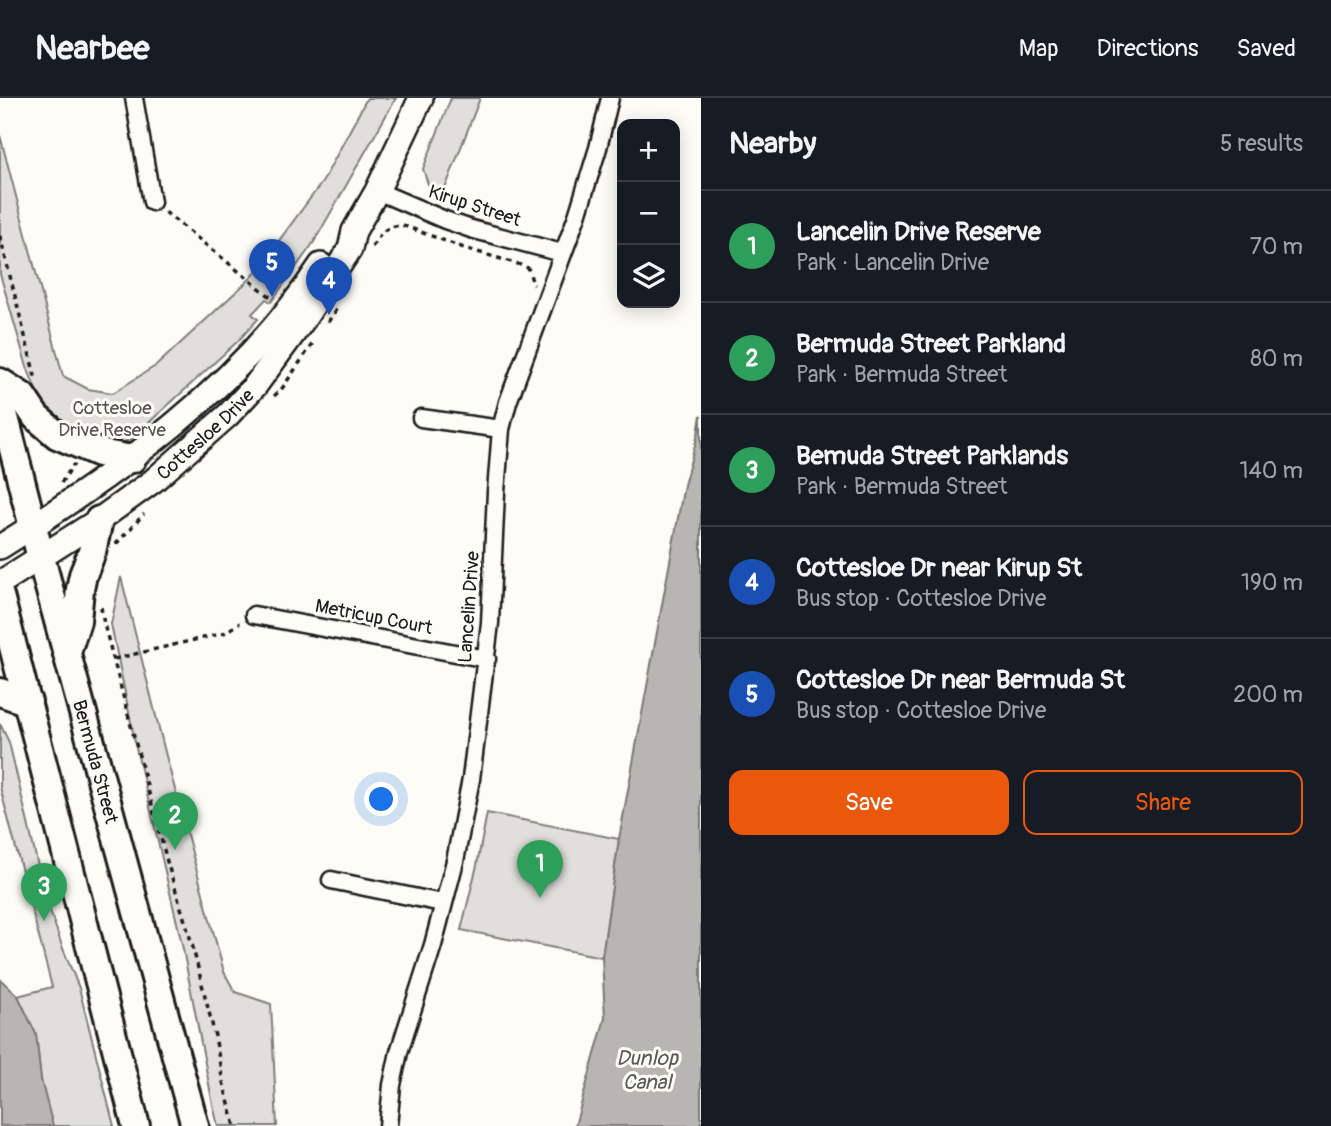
<!DOCTYPE html>
<html lang="en">
<head>
<meta charset="utf-8">
<style>
  body { margin:0; font-family:Pangolin,sans-serif; background:#242831; color:#f1f3f6 }
  .controls { position:absolute; right:21px; top:21px; display:grid; overflow:hidden; border-radius:14px; box-shadow:0 4px 18px #0003 }
  .controls button { width:63px; height:63px; display:grid; place-items:center; padding:0; border:0; border-bottom:2px solid #363941; background:#171b24; color:#f1f3f6; font:35px sans-serif }
  .you { position:absolute; left:382px; top:702px; width:24px; height:24px; margin:-18px; border:5px solid #fff; border-radius:50%; background:#1a73e8; box-shadow:0 0 0 10px #1a73e833 }
  .badge { display:grid; place-items:center; width:46px; height:46px; border-radius:50%; background:#ea580c; color:#fff; font-size:23px; font-weight:700 }
  .pin { position:absolute; translate:-50% -58px; filter:drop-shadow(0 2px 4px #0008) }
  .pin::after { content:''; position:absolute; top:37px; width:24px; height:21px; background:inherit; clip-path:polygon(0 0,100% 0,50% 100%) }
  .list { margin:0; padding:0; list-style:none }
  h2 { display:flex; justify-content:space-between; align-items:center; height:91px; margin:0; padding:0 28px; font-size:30px }
  h2 small { font-size:23px; font-weight:400; color:#9ea1a6 }
  .list li { display:grid; grid-template-columns:46px 1fr auto; gap:21px; align-items:center; box-sizing:border-box; height:112px; padding:0 28px; border-top:2px solid #363941 }
  .list b { display:block; font-size:26px; white-space:nowrap }
  .list p { margin:0; font-size:23px; white-space:nowrap; color:#9ea1a6 }
  .list em { font-size:23px; font-style:normal; color:#9ea1a6 }
  .actions { display:flex; gap:14px; padding:21px 28px }
  .actions a { flex:1; padding:16px 0; border:2px solid #ea580c; border-radius:14px; text-align:center; font-size:24px; color:#ea580c }
  .actions .main { background:#ea580c; color:#fff }
  .icon { flex:none; width:38px; height:38px; fill:none; stroke:currentColor; stroke-width:2; stroke-linecap:round; stroke-linejoin:round }
  .map { position:relative; flex:none; width:701px; height:1028px; overflow:hidden }
  header { display:flex; align-items:center; gap:42px; box-sizing:border-box; height:98px; padding:0 35px; background:#171b24; border-bottom:2px solid #363941 }
  header strong { font-size:33px }
  nav { display:flex; gap:38px; margin-inline-start:auto; font-size:24px }
  main { display:flex }
  aside { flex:1; background:#171b24 }
  .map>svg:first-child { display:block }
  .green { fill:#e0dfdb; stroke:#7e7e7c; stroke-width:2 }
  .water { fill:#b7b6b2; stroke:#797876; stroke-width:2 }
  .lines { fill:none; stroke-linecap:round; stroke-linejoin:round }
  .street-casing { stroke:#1c1c1c; stroke-width:21 }
  .secondary-casing { stroke:#1c1c1c; stroke-width:28 }
  .primary-casing { stroke:#1c1c1c; stroke-width:32 }
  .path { stroke:#1c1c1c; stroke-width:3.5; stroke-dasharray:5 5; stroke-linecap:butt }
  .street { stroke:#fdfcf7; stroke-width:16 }
  .secondary { stroke:#fdfcf7; stroke-width:23 }
  .primary { stroke:#fdfcf7; stroke-width:26 }
  .labels { text-anchor:middle; stroke-width:6; stroke-linejoin:round; paint-order:stroke }
  .street-label { font-size:19px; fill:#1c1c1c; stroke:#fdfcf7 }
  .park-label { font-size:19px; fill:#575655; stroke:#fdfcf7 }
  .water-label { font-size:21px; font-style:italic; fill:#5a5a58; stroke:#fdfcf7 }
</style>
</head>
<body>
<header>
<strong>Nearbee</strong>
<nav><a>Map</a><a>Directions</a><a>Saved</a></nav>
</header>
<main>
<div class="map">
<svg width="701" height="1028" viewBox="0 0 701 1028">
  <rect width="100%" height="100%" fill="#fdfcf7"/>
  <filter id="ink" filterUnits="userSpaceOnUse"><feTurbulence type="fractalNoise" baseFrequency=".0143" numOctaves="2"/><feDisplacementMap in="SourceGraphic" scale="14" xChannelSelector="R" yChannelSelector="G"/><feConvolveMatrix kernelMatrix="1 2 1 2 8 2 1 2 1" color-interpolation-filters="sRGB"/></filter>
  <g filter="url(#ink)">
    <path class="green" d="M 367,0 L 396,0 L 314,144 L 271,204 L 266,201 L 252,216 L 258,221 L 238,243 L 130,342 L 112,347 L 61,327 L 40,302 L 27,269 L 0,176 L 0,37 L 63,278 L 88,291 L 113,295 L 157,267 L 252,179 L 323,83 Z
      M 451,0 L 480,0 L 443,96 L 428,86 L 423,71 Z
      M 121,479 L 166,658 L 224,874 L 235,894 L 271,906 L 277,1028 L 218,1028 L 213,1007 L 182,846 L 137,654 L 111,526 Z
      M 0,626 L 9,644 L 45,798 L 62,848 L 79,890 L 114,1028 L 53,1028 L 50,1022 L 41,982 L 36,936 L 18,898 L 52,889 L 0,689 Z
      M 487,715 L 619,741 L 602,859 L 461,832 L 477,767 Z"/>
    <path class="water" d="M 701,317 L 701,1028 L 575,1028 L 605,920 L 602,859 L 619,741 L 684,387 L 698,336 Z
      M 0,881 L 18,898 L 36,936 L 41,982 L 53,1028 L 0,1028 Z"/>
    <g class="lines">
      <defs>
        <path id="street" d="M 134,0 L 152,104
          M 377,93 L 445,122 L 471,131 L 562,155
          M 421,320 L 501,331
          M 254,517 L 487,561
          M 331,782 L 442,805
          M 388,1028 L 392,987 L 399,954 L 433,847 L 455,763 L 471,681 L 490,525 L 496,394 L 501,331 L 508,304 L 577,118 L 598,50 L 610,0"/>
        <g id="secondary">
          <path d="M 0,449 C 120,374 242,287 321,167"/>
          <path id="s1" d="M 0,485 L 99,422 L 153,383 L 228,317 L 255,288 L 304,221 L 350,151 L 354,133 L 377,93 L 421,0"/>
        </g>
        <g id="primary">
          <path d="M 0,284 L 22,298 L 36,319 L 57,337 L 99,355 L 132,361"/>
          <path id="s2" d="M 0,300 L 41,460 L 195,1028"/>
          <path d="M 0,498 L 136,1028"/>
          <path d="M 67,554 L 77,523 L 80,491 L 83,477 L 92,454 L 99,422"/>
          <path d="M 0,594 L 28,604"/>
        </g>
      </defs>
      <use href="#street" class="street-casing"/>
      <use href="#secondary" class="secondary-casing"/>
      <use href="#primary" class="primary-casing"/>
      <path class="path" d="M 165,114 L 272,200
        M 0,138 L 36,282
        M 372,149 C 381,135 385,128 402,127 L 461,149 L 518,166 L 528,170 L 533,186 L 534,187
        M 328,224 L 337,210
        M 274,298 L 281,292 L 313,245
        M 61,385 L 74,366
        M 116,446 L 144,416
        M 101,509 L 104,526 L 168,767 L 192,846 L 215,938 L 223,984 L 235,1028
        M 114,561 L 224,535 L 240,525"/>
      <use href="#street" class="street"/>
      <use href="#secondary" class="secondary"/>
      <use href="#primary" class="primary"/>
    </g>
  </g>
  <g class="labels">
    <g class="street-label">
      <text transform="translate(475 107) rotate(18)" y="7">Kirup Street</text>
      <text dy="7" stroke="none"><textPath href="#s1" startOffset="254">Cottesloe Drive</textPath></text>
      <text transform="translate(468 509) rotate(-86)" y="7">Lancelin Drive</text>
      <text transform="translate(374 518) rotate(11)" y="7">Metricup Court</text>
      <text dy="7" stroke="none"><textPath href="#s2" startOffset="376">Bermuda Street</textPath></text>
    </g>
    <g class="park-label">
      <text x="112" y="316">Cottesloe<tspan x="112" dy="22">Drive Reserve</tspan></text>
    </g>
    <g class="water-label">
      <text x="647" y="967">Dunlop<tspan x="647" dy="24">Canal</tspan></text>
    </g>
  </g>
</svg>
<div class="controls">
<button>+</button>
<button>−</button>
<button><svg class="icon" aria-label="layers" viewBox="0 0 24 24"><path d="M12 4l9 5-9 5-9-5zM3 14l9 5 9-5"/></svg></button>
</div>
<div class="you"></div>
<div class="pin badge" style="left:540px;top:800px;background:#2e9e5b">1</div>
<div class="pin badge" style="left:175px;top:752px;background:#2e9e5b">2</div>
<div class="pin badge" style="left:44px;top:823px;background:#2e9e5b">3</div>
<div class="pin badge" style="left:329px;top:217px;background:#1a4fb4">4</div>
<div class="pin badge" style="left:272px;top:199px;background:#1a4fb4">5</div>
</div>
<aside>
<h2>Nearby<small>5 results</small></h2>
<ul class="list">
<li><span class="badge" style="background:#2e9e5b">1</span><div><b>Lancelin Drive Reserve</b><p>Park · Lancelin Drive</p></div><em>70 m</em></li>
<li><span class="badge" style="background:#2e9e5b">2</span><div><b>Bermuda Street Parkland</b><p>Park · Bermuda Street</p></div><em>80 m</em></li>
<li><span class="badge" style="background:#2e9e5b">3</span><div><b>Bemuda Street Parklands</b><p>Park · Bermuda Street</p></div><em>140 m</em></li>
<li><span class="badge" style="background:#1a4fb4">4</span><div><b>Cottesloe Dr near Kirup St</b><p>Bus stop · Cottesloe Drive</p></div><em>190 m</em></li>
<li><span class="badge" style="background:#1a4fb4">5</span><div><b>Cottesloe Dr near Bermuda St</b><p>Bus stop · Cottesloe Drive</p></div><em>200 m</em></li>
</ul>
<div class="actions"><a class="main">Save</a><a>Share</a></div>
</aside>
</main>
</body>
</html>
